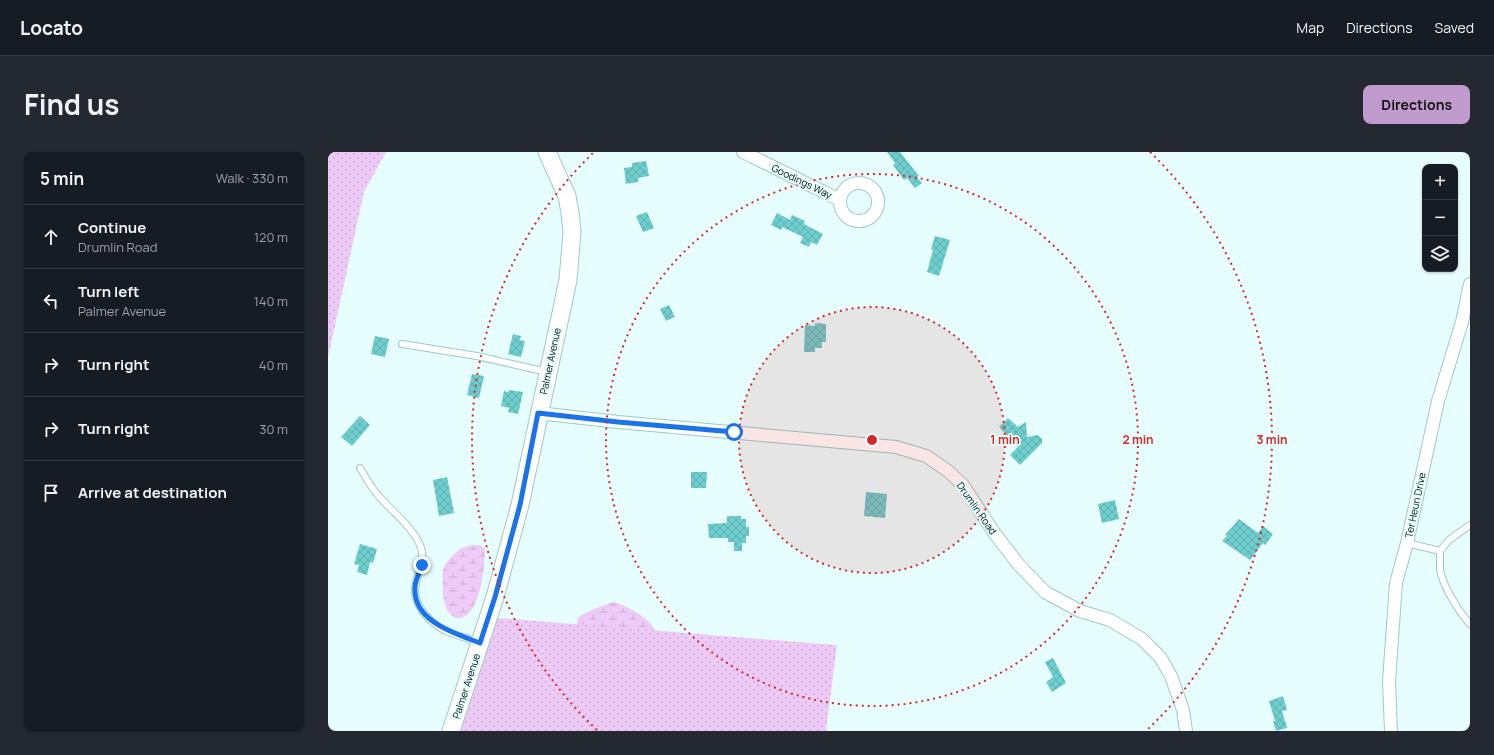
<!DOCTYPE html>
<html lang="en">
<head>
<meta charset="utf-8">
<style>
  body { margin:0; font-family:Manrope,sans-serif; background:#242831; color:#f1f3f6 }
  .controls { position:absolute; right:12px; top:12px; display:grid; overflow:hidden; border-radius:8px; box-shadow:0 1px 3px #0004 }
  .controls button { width:36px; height:36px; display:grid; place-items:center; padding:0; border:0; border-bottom:1px solid #363941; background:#171b24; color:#f1f3f6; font:20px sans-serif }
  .stop { position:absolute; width:12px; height:12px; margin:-9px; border:3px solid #1a73e8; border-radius:50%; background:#fff }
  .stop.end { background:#1a73e8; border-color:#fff; box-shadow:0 1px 4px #0008 }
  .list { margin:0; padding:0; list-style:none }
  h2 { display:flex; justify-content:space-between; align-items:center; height:52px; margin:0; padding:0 16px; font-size:17px }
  h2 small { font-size:13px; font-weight:400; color:#9ea1a6 }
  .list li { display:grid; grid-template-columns:26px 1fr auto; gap:12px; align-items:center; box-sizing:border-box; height:64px; padding:0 16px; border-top:1px solid #363941 }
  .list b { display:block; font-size:15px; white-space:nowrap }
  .list p { margin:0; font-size:13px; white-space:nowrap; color:#9ea1a6 }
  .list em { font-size:13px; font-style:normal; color:#9ea1a6 }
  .icon { flex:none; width:22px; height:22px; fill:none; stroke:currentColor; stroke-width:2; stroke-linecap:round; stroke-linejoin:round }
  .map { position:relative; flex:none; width:1142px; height:579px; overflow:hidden; border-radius:8px }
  header { display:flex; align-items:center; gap:24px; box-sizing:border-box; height:56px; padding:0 20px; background:#171b24; border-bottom:1px solid #363941 }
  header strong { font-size:19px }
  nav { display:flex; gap:22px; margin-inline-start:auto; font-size:14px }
  .intro { display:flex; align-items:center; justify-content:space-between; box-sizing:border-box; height:96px; padding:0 24px }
  h1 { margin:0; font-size:28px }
  .button { padding:10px 18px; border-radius:8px; background:#c19bce; color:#111; font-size:14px; font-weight:700 }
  main { display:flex; gap:24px; padding:0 24px }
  aside { flex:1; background:#171b24; border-radius:8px; box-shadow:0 1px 3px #0004 }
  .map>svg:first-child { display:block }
  .wetland { fill:url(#wetland-marsh) }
  .park { fill:url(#park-dots) }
  .building { fill:url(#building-cross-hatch) }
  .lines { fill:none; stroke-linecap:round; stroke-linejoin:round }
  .lane-casing { stroke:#9fc7c6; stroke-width:8 }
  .street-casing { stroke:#9fc7c6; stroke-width:14 }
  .secondary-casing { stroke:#9fc7c6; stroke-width:19 }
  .lane { stroke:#fff; stroke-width:6 }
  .street { stroke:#fff; stroke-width:12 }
  .secondary { stroke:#fff; stroke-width:17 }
  .route { stroke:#1a73e8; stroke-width:5 }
  .ring { fill:none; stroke:#d62828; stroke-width:2; stroke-dasharray:2 4 }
  .labels { text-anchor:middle; stroke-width:3.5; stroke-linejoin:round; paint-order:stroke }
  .street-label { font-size:10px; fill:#031111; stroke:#e6fffe }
  .centre { fill:#d62828; stroke:#e6fffe; stroke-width:2 }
  .ring-label { font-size:12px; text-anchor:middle; font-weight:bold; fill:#d62828; stroke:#e6fffe; stroke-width:3.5; stroke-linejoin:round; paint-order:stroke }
</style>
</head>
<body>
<header>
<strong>Locato</strong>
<nav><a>Map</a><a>Directions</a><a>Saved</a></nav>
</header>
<div class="intro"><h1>Find us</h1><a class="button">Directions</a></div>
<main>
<aside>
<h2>5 min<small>Walk · 330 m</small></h2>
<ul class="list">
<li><svg class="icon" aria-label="ahead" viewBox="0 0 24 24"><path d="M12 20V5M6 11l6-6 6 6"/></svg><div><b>Continue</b><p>Drumlin Road</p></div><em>120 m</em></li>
<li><svg class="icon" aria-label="left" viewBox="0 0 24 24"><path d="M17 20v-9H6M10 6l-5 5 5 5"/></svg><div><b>Turn left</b><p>Palmer Avenue</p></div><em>140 m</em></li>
<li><svg class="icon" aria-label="right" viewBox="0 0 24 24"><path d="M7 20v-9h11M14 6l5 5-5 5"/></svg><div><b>Turn right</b></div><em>40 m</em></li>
<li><svg class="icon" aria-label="right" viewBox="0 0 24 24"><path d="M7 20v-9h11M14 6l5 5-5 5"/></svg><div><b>Turn right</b></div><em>30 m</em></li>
<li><svg class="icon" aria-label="arrive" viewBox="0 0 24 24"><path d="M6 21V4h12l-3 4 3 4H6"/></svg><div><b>Arrive at destination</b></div></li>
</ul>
</aside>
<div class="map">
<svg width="1142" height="579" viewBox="0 0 1142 579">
  <defs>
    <pattern id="wetland-marsh" width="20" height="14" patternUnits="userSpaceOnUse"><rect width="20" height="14" fill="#eecaf7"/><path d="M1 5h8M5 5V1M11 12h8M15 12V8" fill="none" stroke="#caacd3"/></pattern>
    <pattern id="park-dots" width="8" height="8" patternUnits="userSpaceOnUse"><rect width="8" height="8" fill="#eecaf7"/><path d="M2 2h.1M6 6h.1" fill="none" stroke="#caacd3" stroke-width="1.8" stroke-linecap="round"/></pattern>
    <pattern id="building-cross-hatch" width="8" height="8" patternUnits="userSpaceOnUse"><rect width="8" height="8" fill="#6ecece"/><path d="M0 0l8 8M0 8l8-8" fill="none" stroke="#5eb0b0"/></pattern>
  </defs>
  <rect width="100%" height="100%" fill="#e6fffe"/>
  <path class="wetland" d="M 151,393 L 157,396 C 157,413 153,461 133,466 C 129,467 125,465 122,462 C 117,457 115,446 115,439 C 115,433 114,424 115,418 C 118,408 130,397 139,394 C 142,393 147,393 151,393 Z
    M 286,450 C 301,455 321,465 328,480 L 250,476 L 249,467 C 254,461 278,452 286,450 Z"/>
  <path class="park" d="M 0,0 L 58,0 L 36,40 L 0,206 Z
    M 169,466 L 509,493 L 498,579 L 131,579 Z"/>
  <path class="building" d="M 559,0 L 572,0 L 591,24 L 589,25 L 594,31 L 587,36 L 579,26 L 576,28 L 565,13 L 567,11 Z
    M 318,9 L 321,24 L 310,26 L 310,30 L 298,32 L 296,16 L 304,15 L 304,11 Z
    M 319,60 L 326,76 L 315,80 L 308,64 Z
    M 449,61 L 462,68 L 464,63 L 477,69 L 476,72 L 495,82 L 489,93 L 483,90 L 481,95 L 472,91 L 475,85 L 454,75 L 453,78 L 443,73 Z
    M 607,84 L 622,88 L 611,124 L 599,120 L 605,98 L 603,97 Z
    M 341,153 L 347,165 L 338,169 L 332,157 Z
    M 487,171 L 498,172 L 498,190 L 494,190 L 494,196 L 487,196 L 487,200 L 476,200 L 477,173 L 487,174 Z
    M 185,182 L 193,184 L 192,188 L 197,189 L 193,205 L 180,202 Z
    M 47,184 L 61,187 L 57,205 L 43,202 Z
    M 144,222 L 156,224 L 151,246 L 139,243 Z
    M 181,238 L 195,240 L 190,262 L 180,260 L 181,256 L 173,254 L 176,239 L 180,240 Z
    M 32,264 L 42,273 L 24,294 L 13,285 Z
    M 680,266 L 690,275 L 698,270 L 699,285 L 710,283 L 714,287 L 714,291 L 692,313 L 682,303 L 690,295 L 671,275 Z
    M 363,320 L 379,320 L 378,336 L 363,336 Z
    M 119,325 L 126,361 L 111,364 L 105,328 Z
    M 538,340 L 559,342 L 557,366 L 536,364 Z
    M 787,348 L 791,367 L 774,371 L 770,352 Z
    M 399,364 L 413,364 L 413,367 L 418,367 L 418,375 L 421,375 L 421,384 L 418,384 L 418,391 L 414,391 L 414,399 L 406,399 L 406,390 L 400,390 L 400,386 L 381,386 L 380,372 L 399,371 Z
    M 911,367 L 930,381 L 935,374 L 945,382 L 937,393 L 935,391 L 922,408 L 894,389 L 899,384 L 897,383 Z
    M 32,392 L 49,397 L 45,411 L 42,410 L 39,423 L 29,420 L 31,413 L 26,412 Z
    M 725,506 L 738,531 L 724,540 L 718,530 L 725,525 L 717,510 Z
    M 955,544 L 959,558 L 954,559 L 959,576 L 948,579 L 945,569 L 947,569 L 941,549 Z"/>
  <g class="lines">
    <defs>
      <path id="lane" d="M 74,192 L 149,204 L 219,220
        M 32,316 C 37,324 42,334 49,342 C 62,358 84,374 92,393 C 98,407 91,418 88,431 C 83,451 100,469 116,478 C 126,483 140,486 151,491
        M 1142,373 L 1121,388 L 1112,399 C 1112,405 1112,411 1112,417 C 1114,433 1131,460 1142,472
        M 1079,391 L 1112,399"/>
      <path id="street" d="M 415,0 L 512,48
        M512 50a19 19 0 1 1 38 0a19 19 0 1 1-38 0Z
        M 210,261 L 290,270 L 568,295 L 598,304 L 620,319 L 635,333 L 667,382 L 691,413 L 717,440 L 752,459 L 782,468 L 814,487 L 832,505 L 843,524 L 855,558 L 858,579
        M 1063,579 L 1061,529 L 1068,431 L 1079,391 L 1110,249 L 1134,170 L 1142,132"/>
      <path id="secondary" d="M 123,579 L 167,445 L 192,353 L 240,128 L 244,80 L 242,61 L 239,44 L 219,0"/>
    </defs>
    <use href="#lane" class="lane-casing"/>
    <use href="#street" class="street-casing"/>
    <use href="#secondary" class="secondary-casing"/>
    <use href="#lane" class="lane"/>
    <use href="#street" class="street"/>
    <use href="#secondary" class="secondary"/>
  </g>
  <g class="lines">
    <path class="route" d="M 94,413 C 92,419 88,427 87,434 C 84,469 126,481 152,491 L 167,445 L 192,353 L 210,261 L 290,270 L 406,280"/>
  </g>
  <circle cx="544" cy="288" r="133" fill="#d62828" fill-opacity=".12"/>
  <g class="ring">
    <circle cx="544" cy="288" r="133"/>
    <circle cx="544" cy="288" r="266"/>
    <path d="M269 578A400 400 0 0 1 266 0M822 0A400 400 0 0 1 819 578"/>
  </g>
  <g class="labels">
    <g class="street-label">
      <text transform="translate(474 29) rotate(26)" y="4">Goodings Way</text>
      <text transform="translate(222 209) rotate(-78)" y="4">Palmer Avenue</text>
      <text transform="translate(1087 353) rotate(-78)" y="4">Ter Heun Drive</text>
      <text transform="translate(649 356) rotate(55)" y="4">Drumlin Road</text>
      <text transform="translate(138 534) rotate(-72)" y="4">Palmer Avenue</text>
    </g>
  </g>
  <circle cx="544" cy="288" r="6" class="centre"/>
  <g class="ring-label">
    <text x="677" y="292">1 min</text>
    <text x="810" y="292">2 min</text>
    <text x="944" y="292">3 min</text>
  </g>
</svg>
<div class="controls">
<button>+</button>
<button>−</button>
<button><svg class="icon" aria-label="layers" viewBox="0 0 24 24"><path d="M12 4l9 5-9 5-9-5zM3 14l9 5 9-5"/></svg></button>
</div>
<div class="stop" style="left:406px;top:280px"></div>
<div class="stop end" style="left:94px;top:413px"></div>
</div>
</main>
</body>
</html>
